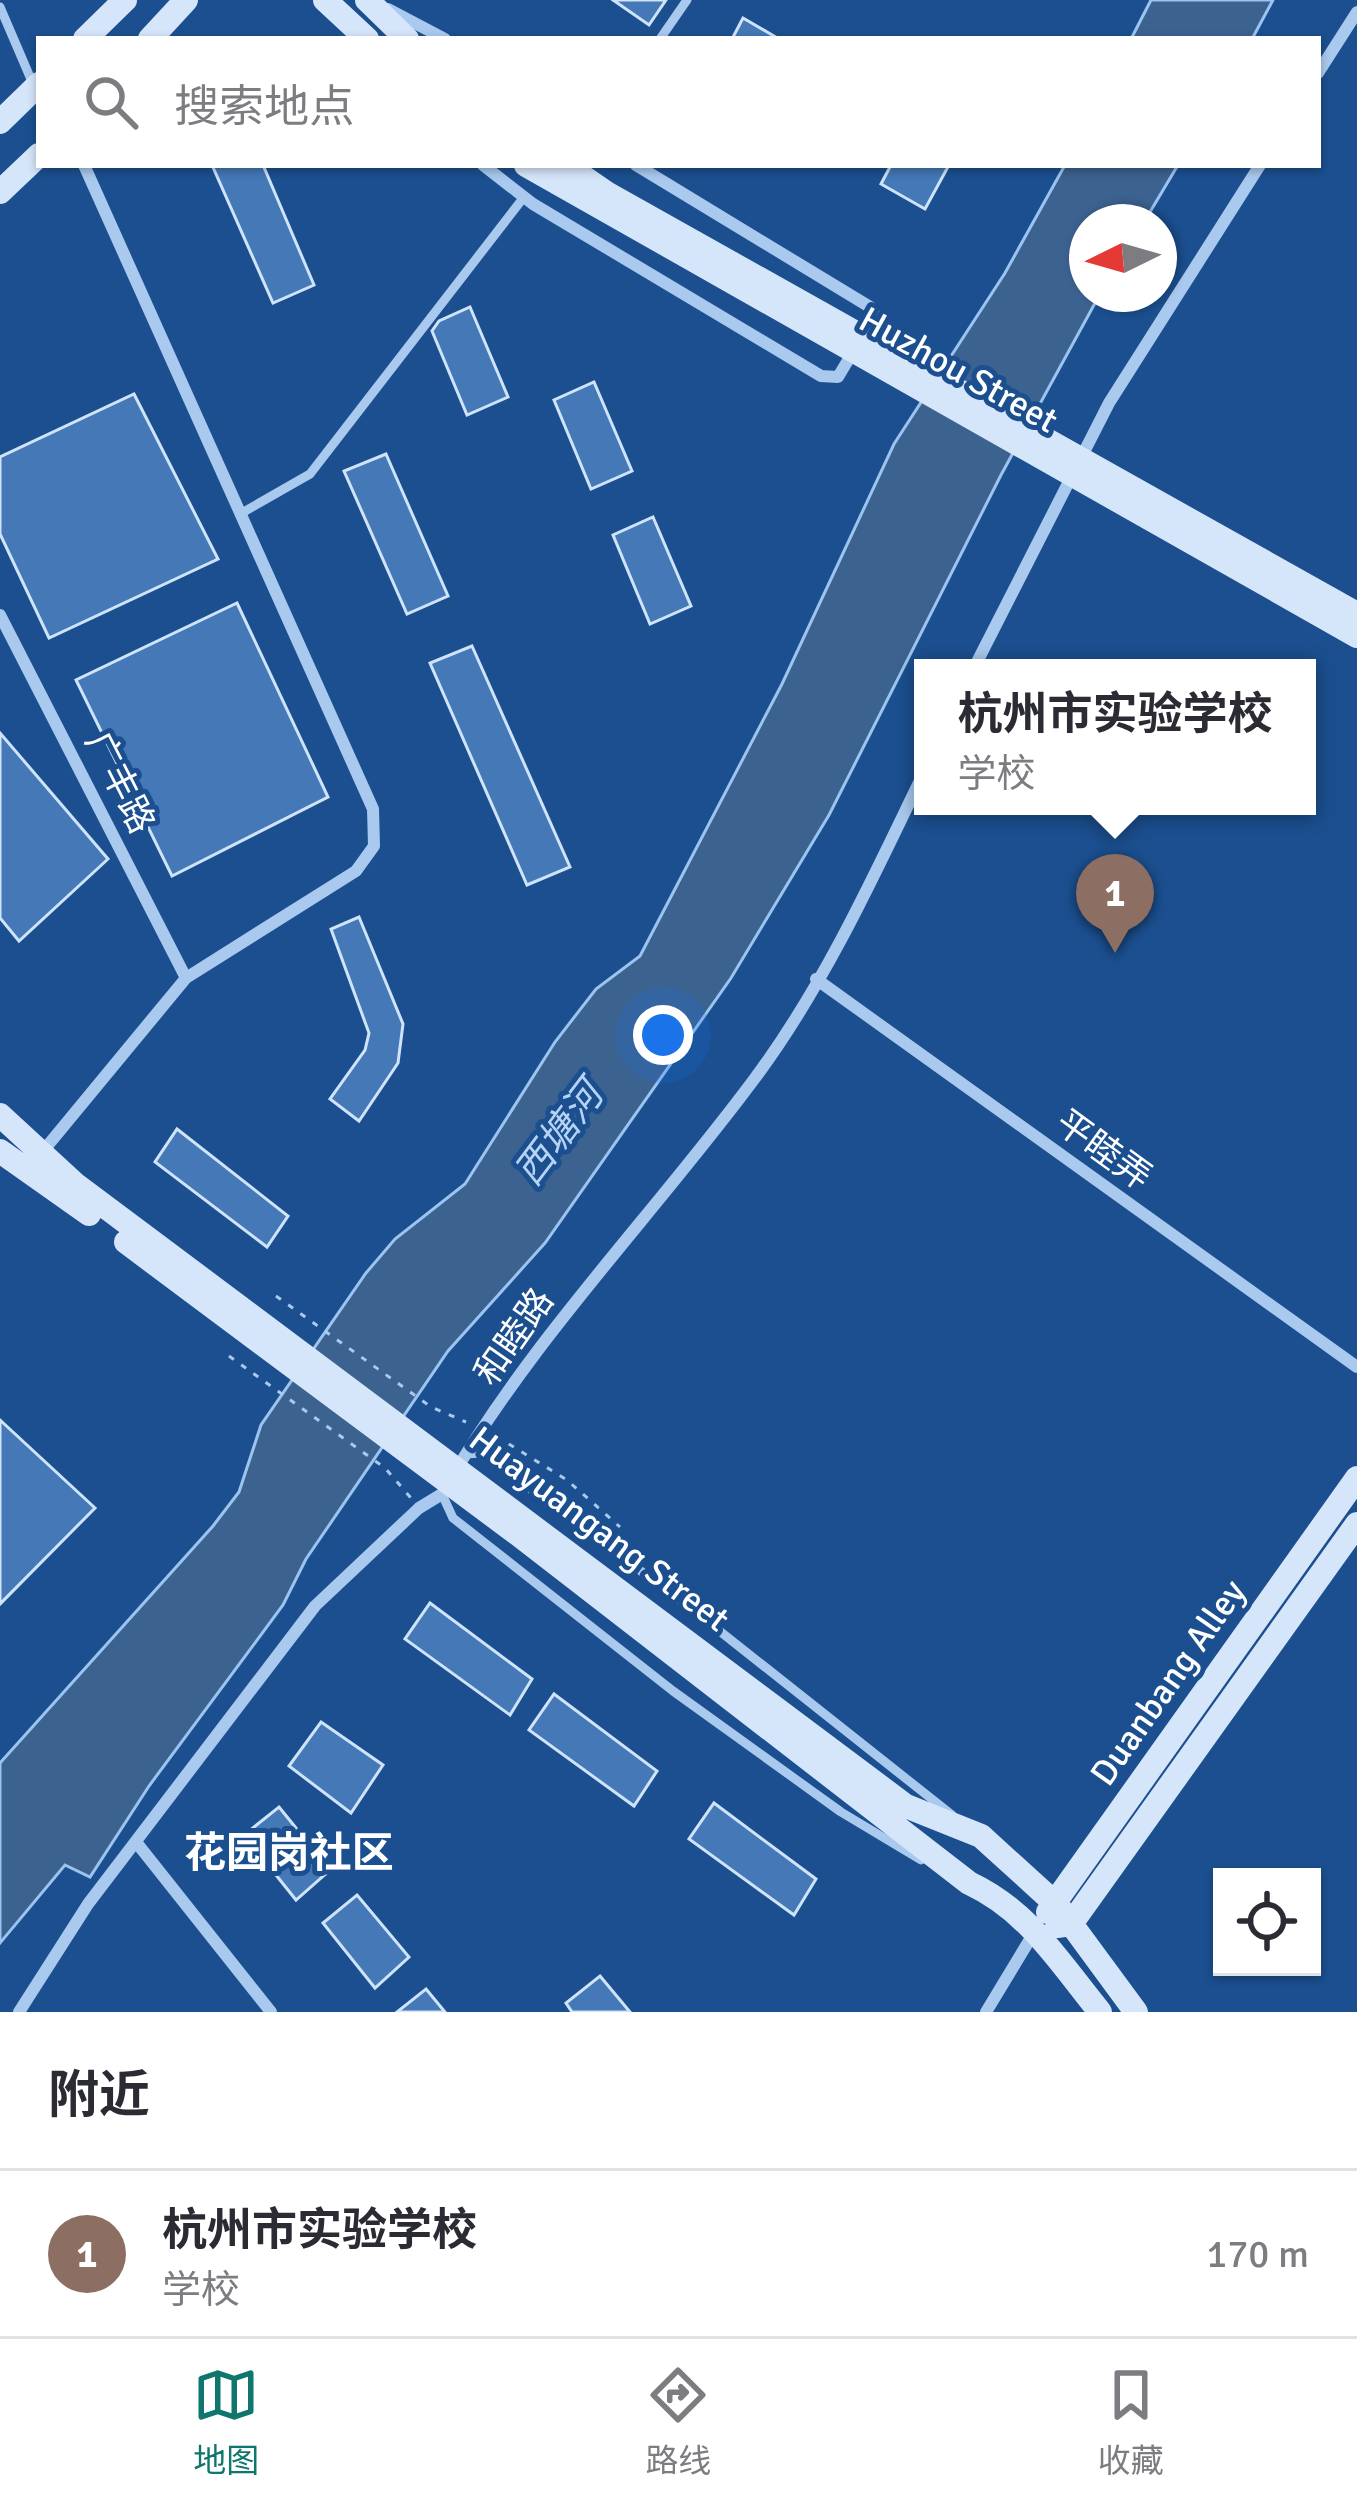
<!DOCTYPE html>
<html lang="zh">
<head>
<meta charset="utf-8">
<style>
  body { margin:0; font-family:Signika,"Noto Sans SC",sans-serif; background:#f2f2f3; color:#2b2b33 }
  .controls { position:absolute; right:36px; bottom:36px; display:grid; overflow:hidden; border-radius:0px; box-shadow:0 3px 9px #0004 }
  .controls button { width:108px; height:108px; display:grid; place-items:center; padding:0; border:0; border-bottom:3px solid #e1e1e2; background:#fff; color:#2b2b33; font:60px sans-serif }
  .compass { position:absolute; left:1069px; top:204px; width:108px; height:108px; border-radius:50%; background:#fff; box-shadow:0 3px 9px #0004; rotate:265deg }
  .you { position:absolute; left:663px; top:1035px; width:42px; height:42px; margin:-30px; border:9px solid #fff; border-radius:50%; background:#1a73e8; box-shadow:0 0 0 18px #1a73e833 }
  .badge { display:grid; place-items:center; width:78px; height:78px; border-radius:50%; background:#0f766e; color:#fff; font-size:39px; font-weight:700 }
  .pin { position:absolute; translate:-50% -99px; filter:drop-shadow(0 3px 6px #0008) }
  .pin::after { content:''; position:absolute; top:63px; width:42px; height:36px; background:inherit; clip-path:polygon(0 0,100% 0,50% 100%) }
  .popup { position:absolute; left:914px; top:659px; width:402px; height:156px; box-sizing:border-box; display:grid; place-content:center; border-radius:0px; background:#fff; filter:drop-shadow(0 3px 9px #0005); font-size:39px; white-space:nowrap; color:#7c7c81 }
  .popup b { font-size:45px; color:#2b2b33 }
  .popup::after { content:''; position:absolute; left:50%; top:100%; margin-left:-24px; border:24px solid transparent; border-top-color:#fff }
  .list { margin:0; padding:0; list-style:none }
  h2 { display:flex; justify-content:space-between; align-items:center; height:156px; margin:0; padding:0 48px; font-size:51px }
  h2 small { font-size:39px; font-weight:400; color:#7c7c81 }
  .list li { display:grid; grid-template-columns:78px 1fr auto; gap:36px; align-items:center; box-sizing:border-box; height:168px; padding:0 48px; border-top:3px solid #e1e1e2 }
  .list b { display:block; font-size:45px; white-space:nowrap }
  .list p { margin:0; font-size:39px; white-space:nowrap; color:#7c7c81 }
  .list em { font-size:39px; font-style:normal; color:#7c7c81 }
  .icon { flex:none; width:66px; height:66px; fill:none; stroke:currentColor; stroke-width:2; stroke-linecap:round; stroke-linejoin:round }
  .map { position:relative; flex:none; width:1357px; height:2012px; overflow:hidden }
  .search { position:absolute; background:#fff; box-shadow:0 3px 9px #0004; left:36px; right:36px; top:36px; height:132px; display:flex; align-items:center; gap:30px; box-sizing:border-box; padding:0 42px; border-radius:0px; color:#7c7c81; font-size:45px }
  .sheet { height:324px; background:#fff }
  nav { display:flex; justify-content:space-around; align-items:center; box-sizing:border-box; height:168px; border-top:3px solid #e1e1e2; background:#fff; font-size:33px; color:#7c7c81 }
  nav a { display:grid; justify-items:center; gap:6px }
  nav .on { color:#0f766e }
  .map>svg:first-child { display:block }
  .water { fill:#3c6290; stroke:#9cc4f0; stroke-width:3 }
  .building { fill:#4478b7; stroke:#cfe3fa; stroke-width:3 }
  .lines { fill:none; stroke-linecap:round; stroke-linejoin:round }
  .path { stroke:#a9c9ee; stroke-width:3; stroke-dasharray:6 9; stroke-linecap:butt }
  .lane { stroke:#a9c9ee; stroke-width:9 }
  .street { stroke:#a9c9ee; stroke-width:12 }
  .secondary { stroke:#d6e6fa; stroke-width:24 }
  .labels { text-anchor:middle; stroke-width:10; stroke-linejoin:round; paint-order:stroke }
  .street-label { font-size:36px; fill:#fff; stroke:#1b4f8f }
  .water-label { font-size:39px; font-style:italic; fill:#b5d3f5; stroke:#1b4f8f }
  .quarter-label { font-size:42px; font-weight:bold; fill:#fff; stroke:#1b4f8f }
</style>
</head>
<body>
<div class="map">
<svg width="1357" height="2012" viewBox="0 0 1357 2012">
  <rect width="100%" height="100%" fill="#1b4f8f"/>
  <path class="water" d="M 1151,0 L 1273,0 L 1252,39 L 1131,39 Z
    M 1065,165 L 1178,165 L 1144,222 L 1087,222 L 1087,294 L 1100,294 L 1001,475 L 829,815 L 731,978 L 545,1243 L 448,1351 L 306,1559 L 283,1605 L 149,1786 L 90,1877 L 65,1865 L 0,1943 L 0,1763 L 213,1526 L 239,1492 L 261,1425 L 366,1273 L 395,1239 L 465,1184 L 555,1042 L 596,989 L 640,956 L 782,684 L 894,444 L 1005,273 Z"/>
  <path class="building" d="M 613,0 L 666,0 L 649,25 Z
    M 743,18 L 779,39 L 732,39 Z
    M 212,165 L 263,165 L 314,285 L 273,303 Z
    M 891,165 L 949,165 L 925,209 L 881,184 Z
    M 470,307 L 508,397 L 467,415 L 432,331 L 439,321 Z
    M 594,382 L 632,471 L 591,489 L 554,400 Z
    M 134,394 L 218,559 L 49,638 L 0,534 L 0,457 Z
    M 386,454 L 448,596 L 407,614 L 344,471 Z
    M 653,517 L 691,606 L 650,624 L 613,535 Z
    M 237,603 L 328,797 L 172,876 L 76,680 Z
    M 472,646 L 570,867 L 527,885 L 430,663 Z
    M 0,733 L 108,859 L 19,941 L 0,918 Z
    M 359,917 L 403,1024 L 398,1063 L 359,1121 L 330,1099 L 365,1050 L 369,1033 L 331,929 Z
    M 177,1129 L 288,1216 L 267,1247 L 155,1162 Z
    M 0,1420 L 95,1508 L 0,1604 Z
    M 430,1603 L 532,1679 L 510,1715 L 405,1639 Z
    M 554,1694 L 657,1771 L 634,1806 L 529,1730 Z
    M 321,1722 L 383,1765 L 351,1813 L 289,1766 Z
    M 714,1803 L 816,1879 L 794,1915 L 689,1839 Z
    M 279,1807 L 330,1870 L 296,1900 L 244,1835 Z
    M 357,1895 L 409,1957 L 375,1988 L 323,1923 Z
    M 600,1976 L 630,2012 L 572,2012 L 566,2003 Z
    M 426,1989 L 445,2012 L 397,2012 Z"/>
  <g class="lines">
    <path class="path" d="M 276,1296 L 431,1407 L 466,1422
      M 229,1356 L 385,1468 L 411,1498
      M 496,1436 L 567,1480 L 620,1527"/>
    <path class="lane" d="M 0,7 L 33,84
      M 660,39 L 687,0
      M 240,514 L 310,474 L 524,197
      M 465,1454 L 482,1453 L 688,1606 L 952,1815
      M 442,1494 L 453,1518 L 673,1691 L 841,1812 L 921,1860"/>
    <path class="street" d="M 388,9 L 445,39
      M 1318,73 L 1357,12
      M 483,165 L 533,204 L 821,376 L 838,377 L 875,315 L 870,307 L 636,165
      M 0,615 L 186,978
      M 974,668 L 1109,403 L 1260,165
      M 816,979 L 1357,1367
      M 39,1156 L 186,978 L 356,871 L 374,846 L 373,809 L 84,165
      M 136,1842 L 271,2012
      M 19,2012 L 88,1904 L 315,1606 L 419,1508 L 442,1494 C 528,1342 652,1217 755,1078 C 823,987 874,876 923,774
      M 986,2012 L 1035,1931"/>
    <path class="secondary" d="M 325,0 L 367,39
      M 367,0 L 407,39
      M 85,39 L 125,0
      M 150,39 L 186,0
      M 0,122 L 39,84
      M 526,165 L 1357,636
      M 566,165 L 608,194 L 1357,614
      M 0,192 L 39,155
      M 0,1115 L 75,1184 L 906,1806 L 981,1836 L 1058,1906 L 1136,2012
      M 0,1151 L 89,1214
      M 126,1242 L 519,1535 L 969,1883 C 1029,1911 1059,1962 1100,2012
      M 1048,1912 L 1357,1478
      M 1057,1926 L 1071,1924 L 1357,1524"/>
  </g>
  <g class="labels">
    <g class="street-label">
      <text transform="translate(959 369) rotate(29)" y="13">Huzhou Street</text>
      <text transform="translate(121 782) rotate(63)" y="13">广丰路</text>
      <text transform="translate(1104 1149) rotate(36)" y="13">平睦弄</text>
      <text transform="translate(513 1336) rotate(-55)" y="13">和睦路</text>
      <text transform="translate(600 1528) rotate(37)" y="13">Huayuangang Street</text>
      <text transform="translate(1167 1682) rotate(-55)" y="13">Duanbang Alley</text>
    </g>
    <g class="water-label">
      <text transform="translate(558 1133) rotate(-53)" y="14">西塘河</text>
    </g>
    <g class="quarter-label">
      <text x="289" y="1867">花园岗社区</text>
    </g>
  </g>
</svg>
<div class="controls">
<button><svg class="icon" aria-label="locate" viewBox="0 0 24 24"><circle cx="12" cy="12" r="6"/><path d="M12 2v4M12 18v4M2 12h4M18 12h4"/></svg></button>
</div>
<svg class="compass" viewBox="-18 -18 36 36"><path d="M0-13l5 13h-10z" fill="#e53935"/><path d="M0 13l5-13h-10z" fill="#7c7c81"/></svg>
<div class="you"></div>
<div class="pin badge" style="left:1115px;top:953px;background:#8d6e63">1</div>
<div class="popup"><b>杭州市实验学校</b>学校</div>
<div class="search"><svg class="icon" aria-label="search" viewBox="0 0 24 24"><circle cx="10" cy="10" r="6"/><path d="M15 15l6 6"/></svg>搜索地点</div>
</div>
<section class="sheet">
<h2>附近<small></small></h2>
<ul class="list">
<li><span class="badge" style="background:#8d6e63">1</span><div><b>杭州市实验学校</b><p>学校</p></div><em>170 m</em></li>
</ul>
</section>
<nav>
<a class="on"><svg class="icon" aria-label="map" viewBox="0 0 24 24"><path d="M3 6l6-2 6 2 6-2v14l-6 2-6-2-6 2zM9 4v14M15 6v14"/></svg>地图</a>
<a><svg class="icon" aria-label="directions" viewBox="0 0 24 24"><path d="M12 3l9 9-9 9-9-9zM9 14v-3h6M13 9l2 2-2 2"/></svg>路线</a>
<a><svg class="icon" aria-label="saved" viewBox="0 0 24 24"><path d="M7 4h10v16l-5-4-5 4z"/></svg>收藏</a>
</nav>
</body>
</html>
